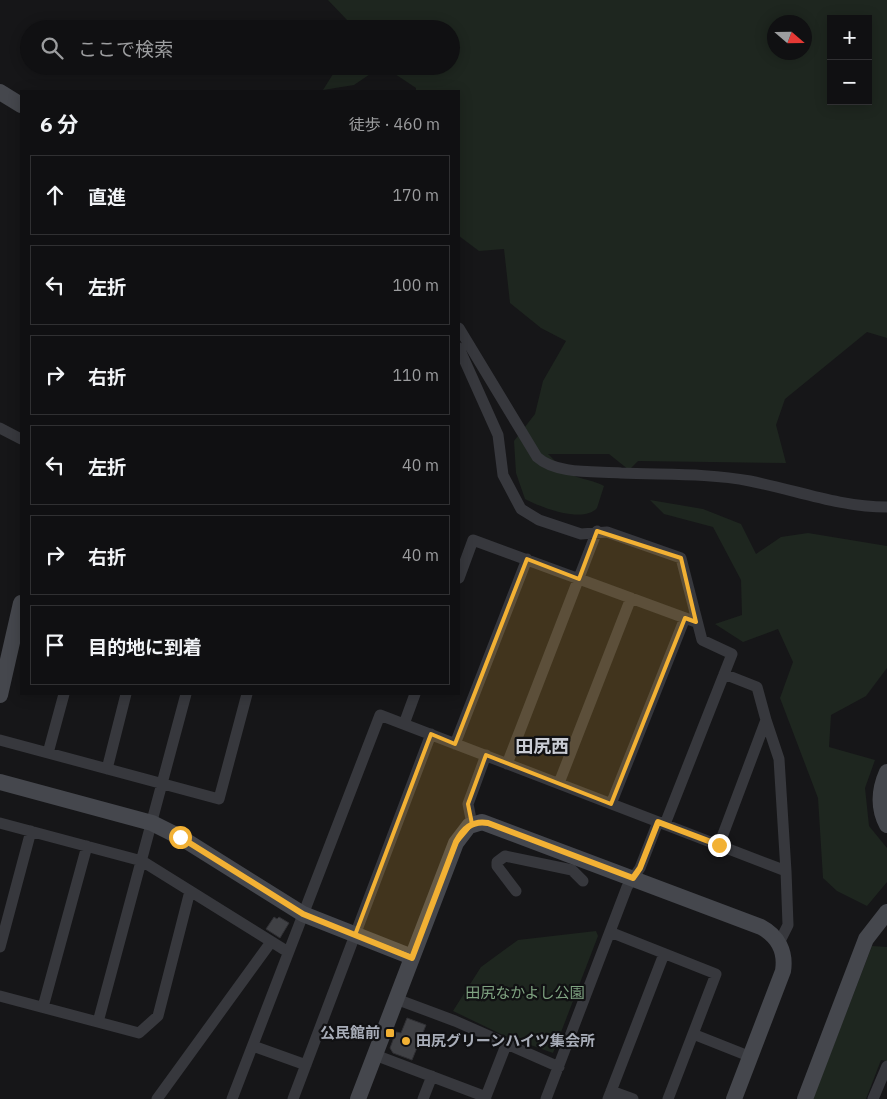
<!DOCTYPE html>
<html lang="ja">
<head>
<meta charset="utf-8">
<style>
  body { margin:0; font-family:"IBM Plex Sans","Noto Sans JP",sans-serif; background:#19191b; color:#f1f3f6 }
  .controls { position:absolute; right:15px; top:15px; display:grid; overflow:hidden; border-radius:0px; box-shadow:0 2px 12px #0003 }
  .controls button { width:45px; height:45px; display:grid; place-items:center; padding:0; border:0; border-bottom:1px solid #303032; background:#101012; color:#f1f3f6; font:25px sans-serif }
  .compass { position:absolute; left:767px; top:15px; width:45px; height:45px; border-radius:50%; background:#101012; box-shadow:0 2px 12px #0003; rotate:110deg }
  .stop { position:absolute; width:15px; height:15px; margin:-11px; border:4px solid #f2b134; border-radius:50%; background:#fff }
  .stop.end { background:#f2b134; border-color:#fff; box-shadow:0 1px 5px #0008 }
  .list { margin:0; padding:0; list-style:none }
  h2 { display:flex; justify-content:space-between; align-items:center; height:65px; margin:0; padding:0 20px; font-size:21px }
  h2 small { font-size:16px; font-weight:400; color:#9c9d9f }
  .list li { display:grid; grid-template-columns:32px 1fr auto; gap:15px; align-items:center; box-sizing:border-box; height:80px; margin:0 10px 10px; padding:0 10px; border:1px solid #303032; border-radius:0px }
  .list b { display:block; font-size:19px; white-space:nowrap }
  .list em { font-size:16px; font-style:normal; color:#9c9d9f }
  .icon { flex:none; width:28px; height:28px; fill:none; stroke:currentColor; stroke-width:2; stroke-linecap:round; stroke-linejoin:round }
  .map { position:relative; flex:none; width:887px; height:1099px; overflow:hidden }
  .search { position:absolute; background:#101012; box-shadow:0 2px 12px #0003; left:20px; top:20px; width:440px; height:55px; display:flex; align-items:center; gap:12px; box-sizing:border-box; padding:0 18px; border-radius:28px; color:#9c9d9f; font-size:19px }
  .panel { position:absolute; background:#101012; box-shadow:0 2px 12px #0003; left:20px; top:90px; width:440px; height:605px; border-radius:0px }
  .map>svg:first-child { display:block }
  .green { fill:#1e261f; fill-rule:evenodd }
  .building { fill:#404145; stroke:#303034 }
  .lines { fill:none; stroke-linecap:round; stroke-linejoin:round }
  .street { stroke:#37383d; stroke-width:11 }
  .secondary { stroke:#45474d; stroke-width:16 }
  .route { stroke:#f2b134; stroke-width:6 }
  .marked { fill:#f2b134; fill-opacity:0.2; stroke:#f2b134; stroke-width:4; stroke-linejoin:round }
  .poi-dot { fill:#f2b134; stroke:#111113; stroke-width:2 }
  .labels { text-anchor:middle; stroke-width:4.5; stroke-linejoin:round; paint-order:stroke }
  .park-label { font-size:15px; fill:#7fa381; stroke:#111113 }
  .poi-label { font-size:15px; font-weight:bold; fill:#a8adb8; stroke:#111113; text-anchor:end }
  .quarter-label { font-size:18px; font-weight:bold; fill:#c9ccd4; stroke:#111113 }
</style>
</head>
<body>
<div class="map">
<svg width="887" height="1099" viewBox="0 0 887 1099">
  <rect width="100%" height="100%" fill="#161618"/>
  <path class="green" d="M 328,0 L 887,0 L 887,338 L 867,332 L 785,399 L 776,425 L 786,463 L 638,461 L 629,470 L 609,454 L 548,454 C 556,462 566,473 577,477 C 586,480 595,481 604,486 L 597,508 C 583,524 540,507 525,499 L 516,473 L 514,441 L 535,414 L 543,381 L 566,341 L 541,328 L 510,303 L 504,249 L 479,251 L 459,236 L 459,91 L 416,91 L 416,88 L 383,66 L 451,66 L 451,29 L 348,29 L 348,21 ZM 831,19 L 868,19 L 868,101 L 831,101 ZM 774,22 L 804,22 L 804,52 L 774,52 Z
    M 338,66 L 382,66 L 354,85 L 323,90 Z
    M 650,500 L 703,509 L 741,524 L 756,554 L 781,537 L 808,533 L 887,546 L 887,668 L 866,696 L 831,715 L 829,747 L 875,760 L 865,788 L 869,826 L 887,848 L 887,882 L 867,906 L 837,891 L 823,878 L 818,798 L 780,698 L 793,662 L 778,629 L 743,642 L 715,624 L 742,615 L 741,580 L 713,527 L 664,514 Z
    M 596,931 L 598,936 L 553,1053 L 505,1036 L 453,1011 L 481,967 L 518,940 Z
    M 872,946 L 887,947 L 887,1061 L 881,1060 L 866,1099 L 813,1099 Z"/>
  <path class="building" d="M 274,917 L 277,919 L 279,917 L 289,923 L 280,938 L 266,929 Z
    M 407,1018 L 426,1025 L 412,1060 L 393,1053 L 390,1048 L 396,1032 L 401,1033 Z"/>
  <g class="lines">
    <path class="street" d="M 459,328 L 537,457 C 557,475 596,471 621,473 C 663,475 708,473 750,481 C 796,490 839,507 887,507
      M 459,348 L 498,435 L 503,475 L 521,509 L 539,520 L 581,534 L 607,532 L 681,558 L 702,640 L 732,654 L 665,824
      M 0,428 L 21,439
      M 459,578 L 473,540 L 696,622
      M 766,720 L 779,759 L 786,871 L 788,925 L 779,943
      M 404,724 L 415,694
      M 0,740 L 219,799 L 247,694
      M 455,744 L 527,559
      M 48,753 L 64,694
      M 507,764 L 597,531
      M 107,769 L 126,694
      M 559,783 L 631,598
      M 611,804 L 685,618
      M 0,823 L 142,861 L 288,952
      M 472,824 L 468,804 L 486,755
      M 719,845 L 766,720 L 757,687 L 724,674
      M 516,891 L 497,866 L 497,862 L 505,856 L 572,870 L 583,881
      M 610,932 L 716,974 L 668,1099
      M 0,947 L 31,831
      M 0,996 L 139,1033 L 158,1016 L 190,891
      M 396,999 L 455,1021 L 559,1067
      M 43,1007 L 87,846
      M 98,1022 L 186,694
      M 693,1034 L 751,1057
      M 253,1046 L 306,1065
      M 375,1055 L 486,1097
      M 611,1091 L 633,1099
      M 157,1099 L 271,942
      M 232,1099 L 380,715 L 786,871
      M 293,1099 L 431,734
      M 423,1099 L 432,1076
      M 485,1099 L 506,1045
      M 546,1099 L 627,887 L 640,868 L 658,822
      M 608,1099 L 664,954
      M 873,1099 L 887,1066"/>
    <path class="secondary" d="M 0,92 L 21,105
      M 0,695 L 21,603
      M 887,772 C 879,790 878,808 887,825
      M 0,782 L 152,823 L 180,837 L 303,914 L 412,957
      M 358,1099 L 456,843 L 469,826 L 482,822 L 761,927 C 778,936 786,952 783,971 L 734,1099
      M 805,1099 L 866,939 L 887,912"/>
  </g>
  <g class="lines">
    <path class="route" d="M 180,837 L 303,914 L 412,958 L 456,842 C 463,829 472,820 488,823 L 633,878 L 640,868 L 658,822 L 719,845"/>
  </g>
  <path class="marked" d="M 597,531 L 681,558 L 696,622 L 685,618 L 611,804 L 486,755 L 468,804 L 472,824 L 456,843 L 412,957 L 355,935 L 431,734 L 455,744 L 527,559 L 579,579 Z"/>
  <g class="poi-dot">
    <rect x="385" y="1028" width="10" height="10" rx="2.5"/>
    <circle cx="406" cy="1041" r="5"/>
  </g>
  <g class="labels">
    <g class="park-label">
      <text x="525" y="998">田尻なかよし公園</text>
    </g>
    <g class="poi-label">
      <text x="380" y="1038">公民館前</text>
      <text x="416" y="1046" text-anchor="start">田尻グリーンハイツ集会所</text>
    </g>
    <g class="quarter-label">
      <text x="542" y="753">田尻西</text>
    </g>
  </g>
</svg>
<div class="controls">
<button>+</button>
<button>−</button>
</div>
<svg class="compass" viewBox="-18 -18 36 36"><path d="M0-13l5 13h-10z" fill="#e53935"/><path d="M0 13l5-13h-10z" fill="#9c9d9f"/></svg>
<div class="stop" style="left:180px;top:837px"></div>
<div class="stop end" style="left:719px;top:845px"></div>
<div class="search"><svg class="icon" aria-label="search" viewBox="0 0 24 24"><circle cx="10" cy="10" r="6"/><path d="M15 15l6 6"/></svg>ここで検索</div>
<section class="panel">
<h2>6 分<small>徒歩 · 460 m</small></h2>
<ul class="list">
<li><svg class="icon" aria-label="ahead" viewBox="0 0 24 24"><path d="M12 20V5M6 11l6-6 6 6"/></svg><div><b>直進</b></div><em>170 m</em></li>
<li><svg class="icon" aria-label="left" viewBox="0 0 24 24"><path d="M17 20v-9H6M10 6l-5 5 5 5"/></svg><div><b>左折</b></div><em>100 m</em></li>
<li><svg class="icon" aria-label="right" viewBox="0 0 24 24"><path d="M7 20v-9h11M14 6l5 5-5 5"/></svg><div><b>右折</b></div><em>110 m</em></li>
<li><svg class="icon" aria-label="left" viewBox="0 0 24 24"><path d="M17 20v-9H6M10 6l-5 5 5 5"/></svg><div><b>左折</b></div><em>40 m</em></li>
<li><svg class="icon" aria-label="right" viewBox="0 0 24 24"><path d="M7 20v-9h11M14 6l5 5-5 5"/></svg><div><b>右折</b></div><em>40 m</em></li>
<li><svg class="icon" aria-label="arrive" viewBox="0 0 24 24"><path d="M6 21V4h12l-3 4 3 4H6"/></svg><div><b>目的地に到着</b></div></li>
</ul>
</section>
</div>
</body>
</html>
